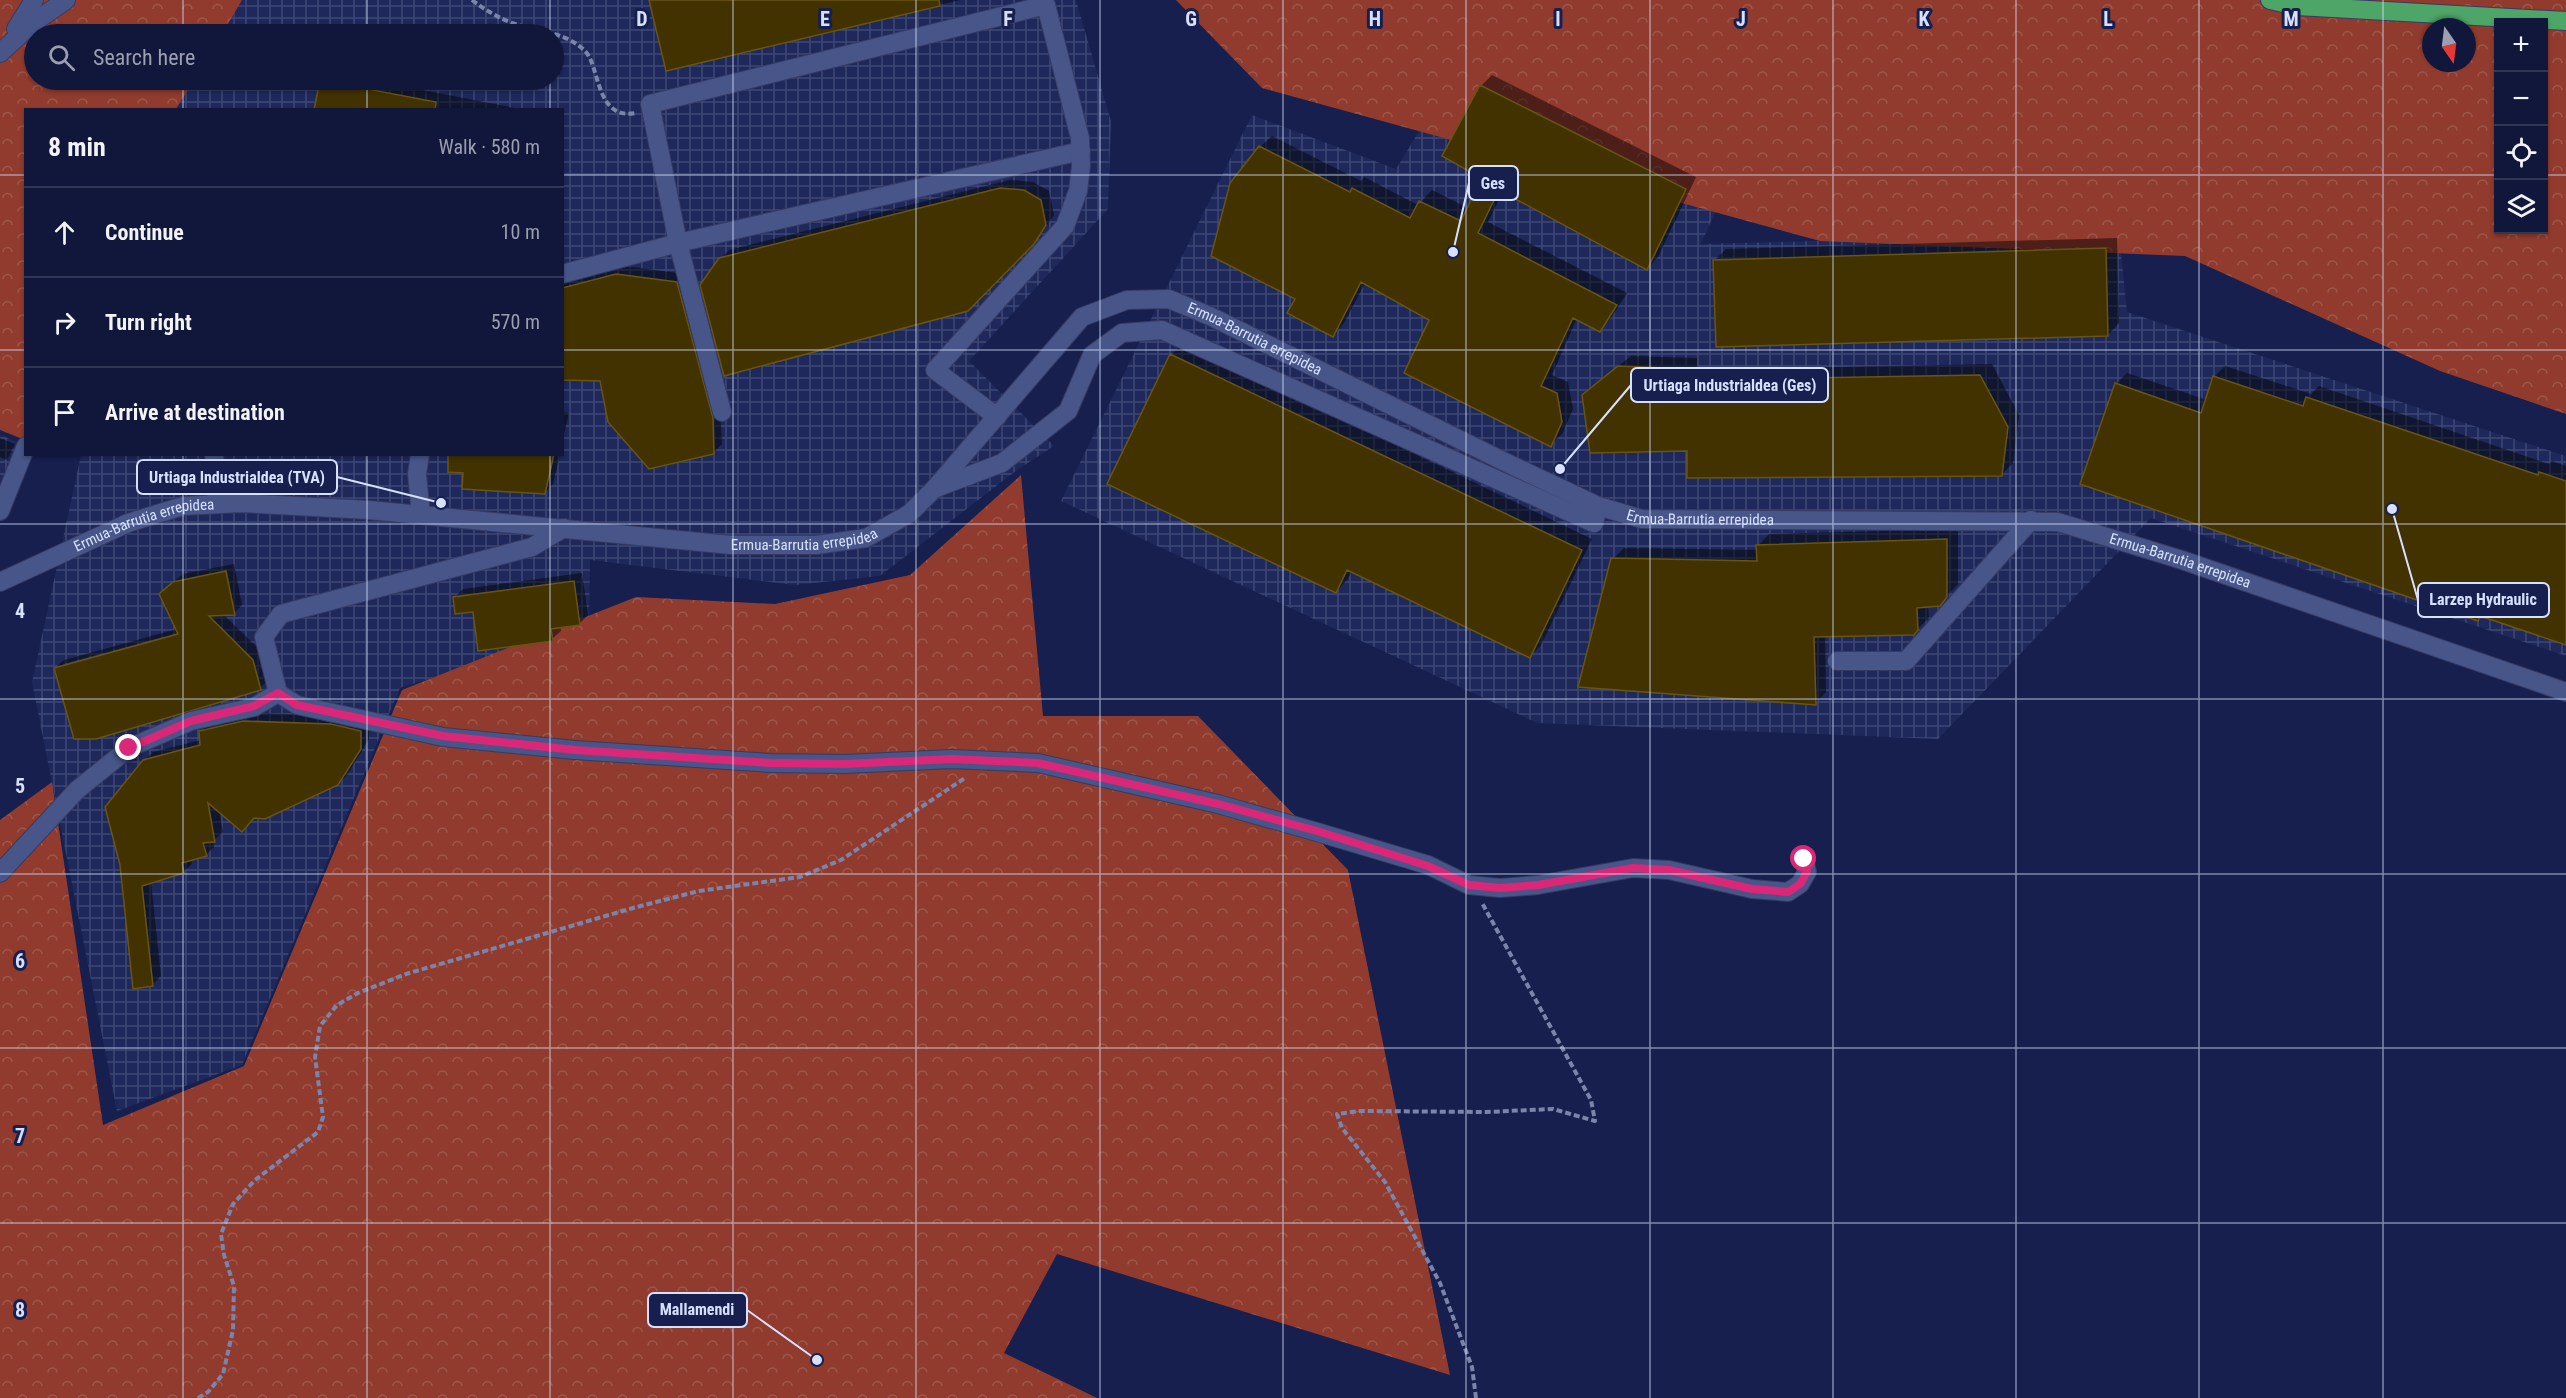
<!DOCTYPE html>
<html lang="en">
<head>
<meta charset="utf-8">
<style>
  body { margin:0; font-family:"Roboto Condensed",sans-serif; background:#192042; color:#f1f3f6 }
  .controls { position:absolute; right:18px; top:18px; display:grid; overflow:hidden; border-radius:0px; box-shadow:0 2px 4px #0004 }
  .controls button { width:54px; height:54px; display:grid; place-items:center; padding:0; border:0; border-bottom:2px solid #303654; background:#10173a; color:#f1f3f6; font:30px sans-serif }
  .compass { position:absolute; left:2422px; top:18px; width:54px; height:54px; border-radius:50%; background:#10173a; box-shadow:0 2px 4px #0004; rotate:166deg }
  .stop { position:absolute; width:18px; height:18px; margin:-14px; border:4px solid #db2777; border-radius:50%; background:#fff }
  .stop.end { background:#db2777; border-color:#fff; box-shadow:0 2px 6px #0008 }
  .list { margin:0; padding:0; list-style:none }
  h2 { display:flex; justify-content:space-between; align-items:center; height:78px; margin:0; padding:0 24px; font-size:26px }
  h2 small { font-size:20px; font-weight:400; color:#9c9faf }
  .list li { display:grid; grid-template-columns:39px 1fr auto; gap:18px; align-items:center; box-sizing:border-box; height:90px; padding:0 24px; border-top:2px solid #303654 }
  .list b { display:block; font-size:22px; white-space:nowrap }
  .list em { font-size:20px; font-style:normal; color:#9c9faf }
  .icon { flex:none; width:33px; height:33px; fill:none; stroke:currentColor; stroke-width:2; stroke-linecap:round; stroke-linejoin:round }
  .map { position:relative; flex:none; width:2566px; height:1398px; overflow:hidden }
  .search { position:absolute; background:#10173a; box-shadow:0 2px 4px #0004; left:24px; top:24px; width:540px; height:66px; display:flex; align-items:center; gap:15px; box-sizing:border-box; padding:0 21px; border-radius:33px; color:#9c9faf; font-size:22px }
  .panel { position:absolute; background:#10173a; box-shadow:0 2px 4px #0004; left:24px; top:108px; width:540px; height:348px; border-radius:0px }
  .map>svg:first-child { display:block }
  .industrial { fill:url(#industrial-grid) }
  .forest { fill:url(#forest-crowns); fill-rule:evenodd }
  .shadow { fill:#0007; fill-rule:evenodd }
  .building { fill:#413200; stroke:#695511; stroke-width:1.5 }
  .lines { fill:none; stroke-linecap:round; stroke-linejoin:round }
  .minor-casing { stroke:#373a63; stroke-width:20 }
  .highway-casing { stroke:#373a63; stroke-width:20 }
  .path { stroke:#7b84aa; stroke-width:4; stroke-dasharray:6 3; stroke-linecap:butt }
  .minor { stroke:#475588; stroke-width:18 }
  .highway { stroke:#4ea568; stroke-width:18 }
  .route { stroke:#db2777; stroke-width:8 }
  .grid { fill:none; stroke:#d7e1ff; stroke-width:1.5; stroke-opacity:0.55 }
  .labels { text-anchor:middle; stroke-width:6; stroke-linejoin:round; paint-order:stroke }
  .street-label { font-size:15px; fill:#d7e1ff; stroke:#161f4d }
  .grid-label { font-size:20px; text-anchor:middle; font-weight:bold; fill:#d7e1ff; stroke:#161f4d; stroke-width:6; stroke-linejoin:round; paint-order:stroke }
  .leader { fill:none; stroke:#d7e1ff; stroke-width:2 }
  .callout-dot { fill:#d7e1ff; stroke:#161f4d; stroke-width:2 }
  .callout { fill:#161f4d; stroke:#d7e1ff; stroke-width:2 }
  .callout-label { font-size:16px; text-anchor:middle; font-weight:bold; fill:#d7e1ff }
</style>
</head>
<body>
<div class="map">
<svg width="2566" height="1398" viewBox="0 0 2566 1398">
  <defs>
    <pattern id="industrial-grid" width="8" height="8" patternUnits="userSpaceOnUse" patternTransform="scale(1.5)"><rect width="8" height="8" fill="#1e285b"/><path d="M0 4h8M4 0v8" fill="none" stroke="#3e4774"/></pattern>
    <pattern id="forest-crowns" width="20" height="18" patternUnits="userSpaceOnUse" patternTransform="scale(1.5)"><rect width="20" height="18" fill="#903b2d"/><path d="M2 6a3 3 0 1 1 6 0M12 15a3 3 0 1 1 6 0" fill="none" stroke="#9f574c"/></pattern>
  </defs>
  <rect width="100%" height="100%" fill="#161f4d"/>
  <path class="industrial" d="M 215,0 L 1076,0 L 1111,121 L 1108,209 L 969,361 L 1054,446 L 1017,470 L 880,576 L 795,585 L 590,560 L 589,629 L 400,688 L 242,1065 L 117,1111 L 32,682 L 81,455 L 562,454 L 562,110 L 159,109 L 168,80 L 554,80 L 554,34 L 195,34 Z
    M 1464,57 L 1726,188 L 1701,244 L 2119,233 L 2127,312 L 2566,456 L 2566,656 L 2151,518 L 1938,739 L 1537,723 L 1061,501 L 1252,115 L 1396,169 Z
    M 0,435 L 24,445 L 0,502 Z"/>
  <path class="forest" d="M 0,0 L 242,0 L 222,34 L 34,34 L 34,80 L 194,80 L 176,109 L 26,110 L 25,440 L 0,430 Z
    M 1176,0 L 2566,0 L 2566,414 L 2440,371 L 2185,256 L 1820,241 L 1262,88 ZM 2498,22 L 2544,22 L 2544,230 L 2498,230 ZM 2431,27 L 2467,27 L 2467,63 L 2431,63 Z
    M 1021,475 L 1043,716 L 1198,716 L 1348,870 L 1450,1375 L 1057,1254 L 1004,1353 L 1097,1398 L 0,1398 L 0,820 L 52,782 L 103,1125 L 244,1066 L 402,690 L 636,597 L 775,604 L 910,575 Z"/>
  <path class="shadow" d="M 651,0 L 960,0 L 667,69 Z
    M 1492,75 L 1696,177 L 1658,257 L 1647,268 L 1503,191 L 1488,222 L 1627,293 L 1611,318 L 1599,330 L 1577,318 L 1552,375 L 1568,382 L 1573,409 L 1562,434 L 1550,445 L 1431,319 L 1365,283 L 1344,323 L 1333,335 L 1297,298 L 1260,147 L 1272,136 L 1361,181 L 1364,177 L 1418,205 L 1432,190 L 1468,208 L 1483,178 L 1481,86 Z
    M 322,80 L 371,80 L 525,110 L 316,110 Z
    M 1010,180 L 1033,182 L 1049,191 L 1054,215 L 1042,233 L 967,310 L 720,259 L 729,250 Z
    M 2117,238 L 2119,323 L 2108,335 L 1715,260 L 1726,249 Z
    M 625,266 L 685,274 L 720,408 L 722,444 L 713,453 L 601,380 L 562,379 L 562,283 Z
    M 1183,343 L 1592,539 L 1541,645 L 1530,656 L 1352,571 L 1347,580 L 1336,592 L 1109,483 L 1171,355 Z
    M 1631,356 L 1697,358 L 1697,370 L 1992,364 L 2019,415 L 2013,463 L 2002,474 L 1689,450 L 1596,384 Z
    M 2225,366 L 2311,394 L 2319,386 L 2549,464 L 2552,461 L 2566,466 L 2566,643 L 2482,615 L 2478,619 L 2116,384 L 2127,373 L 2207,400 L 2214,377 Z
    M 562,412 L 569,413 L 562,442 Z
    M 0,438 L 15,444 L 7,460 L 0,457 Z
    M 450,454 L 560,454 L 553,484 L 544,493 L 465,472 Z
    M 1958,529 L 1958,584 L 1939,605 L 1928,606 L 1929,618 L 1913,633 L 1825,636 L 1826,692 L 1815,703 L 1613,559 L 1624,548 L 1758,550 L 1758,546 L 1769,534 Z
    M 234,564 L 242,605 L 234,613 L 223,614 L 261,651 L 268,680 L 260,688 L 55,668 L 64,660 L 177,629 L 169,586 L 183,574 ZM 185,631 L 185,634 L 63,667 L 63,664 Z
    M 582,573 L 588,615 L 579,624 L 560,626 L 561,631 L 552,639 L 474,610 L 455,597 L 463,589 Z
    M 252,713 L 340,716 L 369,723 L 369,739 L 347,775 L 338,784 L 219,810 L 223,832 L 213,841 L 214,847 L 206,855 L 191,859 L 192,864 L 183,872 L 151,882 L 161,976 L 152,985 L 134,987 L 144,761 L 153,752 L 201,740 L 201,731 L 209,723 Z"/>
  <path class="building" d="M 649,0 L 939,0 L 940,6 L 666,71 Z
    M 320,80 L 436,102 L 435,110 L 314,110 Z
    M 1480,85 L 1686,189 L 1647,270 L 1499,190 L 1478,233 L 1617,305 L 1600,332 L 1573,318 L 1541,386 L 1557,393 L 1562,422 L 1551,447 L 1404,373 L 1429,320 L 1361,282 L 1333,337 L 1287,313 L 1295,299 L 1211,256 L 1230,183 L 1259,146 L 1350,192 L 1352,188 L 1410,218 L 1419,201 L 1461,221 L 1481,178 L 1442,156 Z
    M 1000,188 L 1024,190 L 1041,200 L 1046,225 L 1034,244 L 968,311 L 724,376 L 700,285 L 719,258 Z
    M 2106,248 L 2108,336 L 1716,347 L 1713,260 Z
    M 616,274 L 677,282 L 713,418 L 714,454 L 649,469 L 608,422 L 600,381 L 562,380 L 562,288 Z
    M 1170,354 L 1582,550 L 1530,658 L 1347,570 L 1336,593 L 1107,484 Z
    M 1618,366 L 1686,369 L 1686,380 L 1980,375 L 2008,427 L 2002,476 L 1687,478 L 1687,451 L 1590,453 L 1582,395 Z
    M 2213,376 L 2303,406 L 2306,397 L 2538,475 L 2539,472 L 2566,481 L 2566,645 L 2480,616 L 2478,621 L 2080,484 L 2115,383 L 2201,413 Z
    M 448,454 L 554,454 L 545,494 L 462,489 L 463,473 L 448,472 Z
    M 1947,539 L 1947,597 L 1940,606 L 1917,608 L 1918,630 L 1914,635 L 1814,637 L 1816,705 L 1578,687 L 1611,558 L 1757,561 L 1756,545 Z
    M 226,571 L 235,615 L 209,616 L 253,660 L 261,690 L 96,739 L 74,739 L 54,668 L 178,634 L 159,594 L 173,582 Z
    M 574,581 L 580,625 L 551,629 L 553,641 L 478,651 L 473,612 L 455,614 L 453,597 Z
    M 243,721 L 331,724 L 361,731 L 361,749 L 338,785 L 265,819 L 254,818 L 242,832 L 208,803 L 215,842 L 203,843 L 207,856 L 182,863 L 184,873 L 142,886 L 153,986 L 133,989 L 120,865 L 105,807 L 143,760 L 200,745 L 199,731 Z"/>
  <g class="lines">
    <defs>
      <g id="minor">
        <path d="M 16,29 L 34,0"/>
        <path d="M 0,53 L 33,23 L 66,0"/>
        <path d="M 562,274 L 678,243 L 1081,151"/>
        <path d="M 722,412 L 678,243 L 650,104 L 1046,5 L 1080,138 L 1081,166 L 1078,191 L 1065,226 L 935,370 L 997,417"/>
        <path d="M 214,454 L 217,504"/>
        <path d="M 420,454 L 417,474 L 421,515"/>
        <path d="M 936,488 L 1002,463 L 1068,411 L 1092,355 L 1122,333 L 1162,330 L 1594,523 L 1598,506"/>
        <path d="M 0,511 L 26,446"/>
        <path d="M 564,528 L 532,547 L 281,614 L 264,637 L 278,693 L 297,705 L 443,737 L 575,750 L 771,763 L 844,764 L 952,759 L 1038,763 L 1218,804 L 1317,832 L 1428,865 L 1469,885 L 1500,888 L 1538,885 L 1633,868 L 1669,870 L 1752,889 L 1788,892 L 1800,884 L 1807,872 L 1804,859"/>
        <path id="s1" d="M 0,582 L 128,523 L 183,506 L 241,503 L 369,510 L 731,545 L 816,545 L 866,538 L 909,514 L 935,488 L 1082,317 L 1127,300 L 1169,299 L 1212,317 L 1505,462 L 1598,506 L 1642,519 L 2058,522 L 2182,560 L 2566,692"/>
        <path d="M 1837,661 L 1906,661 L 2031,520"/>
        <path d="M 0,873 L 77,790 L 129,748 L 191,721 L 254,707 L 278,693"/>
      </g>
      <path id="highway" d="M 2270,0 L 2297,6 L 2566,21"/>
    </defs>
    <use href="#minor" class="minor-casing"/>
    <use href="#highway" class="highway-casing"/>
    <path class="path" d="M 472,0 C 485,10 497,17 512,23 C 537,32 565,31 585,51 C 600,65 595,121 636,113
      M 198,1398 L 208,1392 L 223,1374 L 233,1330 L 234,1286 L 224,1255 L 221,1234 L 233,1204 L 255,1180 L 318,1132 L 323,1117 L 315,1057 L 320,1026 L 337,1005 L 358,993 L 406,974 L 633,908 L 699,891 L 800,877 L 841,860 L 965,778
      M 1476,1398 L 1472,1367 L 1440,1283 L 1385,1182 L 1342,1128 L 1337,1114 L 1360,1111 L 1486,1112 L 1553,1109 L 1595,1121 L 1591,1100 L 1482,903"/>
    <use href="#minor" class="minor"/>
    <use href="#highway" class="highway"/>
  </g>
  <g class="lines">
    <path class="route" d="M 129,748 L 191,721 L 254,706 L 278,693 L 297,705 L 443,736 L 575,750 L 771,763 L 844,764 L 952,759 L 1038,763 L 1218,804 L 1317,831 L 1428,866 L 1469,885 L 1500,888 L 1538,885 L 1633,868 L 1669,870 L 1752,889 L 1788,892 L 1800,884 L 1807,872 L 1804,859"/>
  </g>
  <path class="grid" d="M 183,0 L 183,34M 367,0 L 367,34M 550,0 L 550,34M 733,0 L 733,1398M 916,0 L 916,1398M 1100,0 L 1100,1398M 1283,0 L 1283,1398M 1466,0 L 1466,1398M 1650,0 L 1650,1398M 1833,0 L 1833,1398M 2016,0 L 2016,1398M 2199,0 L 2199,1398M 2383,0 L 2383,1398M 183,80 L 183,110M 367,80 L 367,110M 550,80 L 550,110M 0,175 L 26,175M 562,175 L 2498,175M 2544,175 L 2566,175M 0,350 L 26,350M 562,350 L 2566,350M 183,454 L 183,1398M 367,454 L 367,1398M 550,454 L 550,1398M 0,524 L 2566,524M 0,699 L 2566,699M 0,874 L 2566,874M 0,1048 L 2566,1048M 0,1223 L 2566,1223"/>
  <g class="labels">
    <g class="street-label">
      <text dy="5" stroke="none"><textPath href="#s1" startOffset="1380">Ermua-Barrutia errepidea</textPath></text>
      <text dy="5" stroke="none"><textPath href="#s1" startOffset="1866">Ermua-Barrutia errepidea</textPath></text>
      <text dy="5" stroke="none"><textPath href="#s1" startOffset="156">Ermua-Barrutia errepidea</textPath></text>
      <text dy="5" stroke="none"><textPath href="#s1" startOffset="822">Ermua-Barrutia errepidea</textPath></text>
      <text dy="5" stroke="none"><textPath href="#s1" startOffset="2352">Ermua-Barrutia errepidea</textPath></text>
    </g>
  </g>
  <g class="grid-label">
    <text x="642" y="26">D</text>
    <text x="825" y="26">E</text>
    <text x="1008" y="26">F</text>
    <text x="1191" y="26">G</text>
    <text x="1375" y="26">H</text>
    <text x="1558" y="26">I</text>
    <text x="1741" y="26">J</text>
    <text x="1924" y="26">K</text>
    <text x="2108" y="26">L</text>
    <text x="2291" y="26">M</text>
    <text x="20" y="618">4</text>
    <text x="20" y="793">5</text>
    <text x="20" y="968">6</text>
    <text x="20" y="1143">7</text>
    <text x="20" y="1317">8</text>
  </g>
  <path class="leader" d="M1453 252L1469 183M1560 469L1631 385M441 503L337 477M2392 509L2418 600M817 1360L747 1310"/>
  <g class="callout-dot">
    <circle cx="1453" cy="252" r="6"/>
    <circle cx="1560" cy="469" r="6"/>
    <circle cx="441" cy="503" r="6"/>
    <circle cx="2392" cy="509" r="6"/>
    <circle cx="817" cy="1360" r="6"/>
  </g>
  <g class="callout">
    <rect x="1469" y="166" width="49" height="34" rx="6"/>
    <rect x="1631" y="368" width="197" height="34" rx="6"/>
    <rect x="137" y="460" width="200" height="34" rx="6"/>
    <rect x="2418" y="583" width="131" height="34" rx="6"/>
    <rect x="648" y="1293" width="99" height="34" rx="6"/>
  </g>
  <g class="callout-label">
    <text x="1493" y="189">Ges</text>
    <text x="1730" y="391">Urtiaga Industrialdea (Ges)</text>
    <text x="237" y="483">Urtiaga Industrialdea (TVA)</text>
    <text x="2483" y="605">Larzep Hydraulic</text>
    <text x="697" y="1315">Mallamendi</text>
  </g>
</svg>
<div class="controls">
<button>+</button>
<button>−</button>
<button><svg class="icon" aria-label="locate" viewBox="0 0 24 24"><circle cx="12" cy="12" r="6"/><path d="M12 2v4M12 18v4M2 12h4M18 12h4"/></svg></button>
<button><svg class="icon" aria-label="layers" viewBox="0 0 24 24"><path d="M12 4l9 5-9 5-9-5zM3 14l9 5 9-5"/></svg></button>
</div>
<svg class="compass" viewBox="-18 -18 36 36"><path d="M0-13l5 13h-10z" fill="#e53935"/><path d="M0 13l5-13h-10z" fill="#9c9faf"/></svg>
<div class="stop" style="left:1804px;top:859px"></div>
<div class="stop end" style="left:129px;top:748px"></div>
<div class="search"><svg class="icon" aria-label="search" viewBox="0 0 24 24"><circle cx="10" cy="10" r="6"/><path d="M15 15l6 6"/></svg>Search here</div>
<section class="panel">
<h2>8 min<small>Walk · 580 m</small></h2>
<ul class="list">
<li><svg class="icon" aria-label="ahead" viewBox="0 0 24 24"><path d="M12 20V5M6 11l6-6 6 6"/></svg><div><b>Continue</b></div><em>10 m</em></li>
<li><svg class="icon" aria-label="right" viewBox="0 0 24 24"><path d="M7 20v-9h11M14 6l5 5-5 5"/></svg><div><b>Turn right</b></div><em>570 m</em></li>
<li><svg class="icon" aria-label="arrive" viewBox="0 0 24 24"><path d="M6 21V4h12l-3 4 3 4H6"/></svg><div><b>Arrive at destination</b></div></li>
</ul>
</section>
</div>
</body>
</html>
